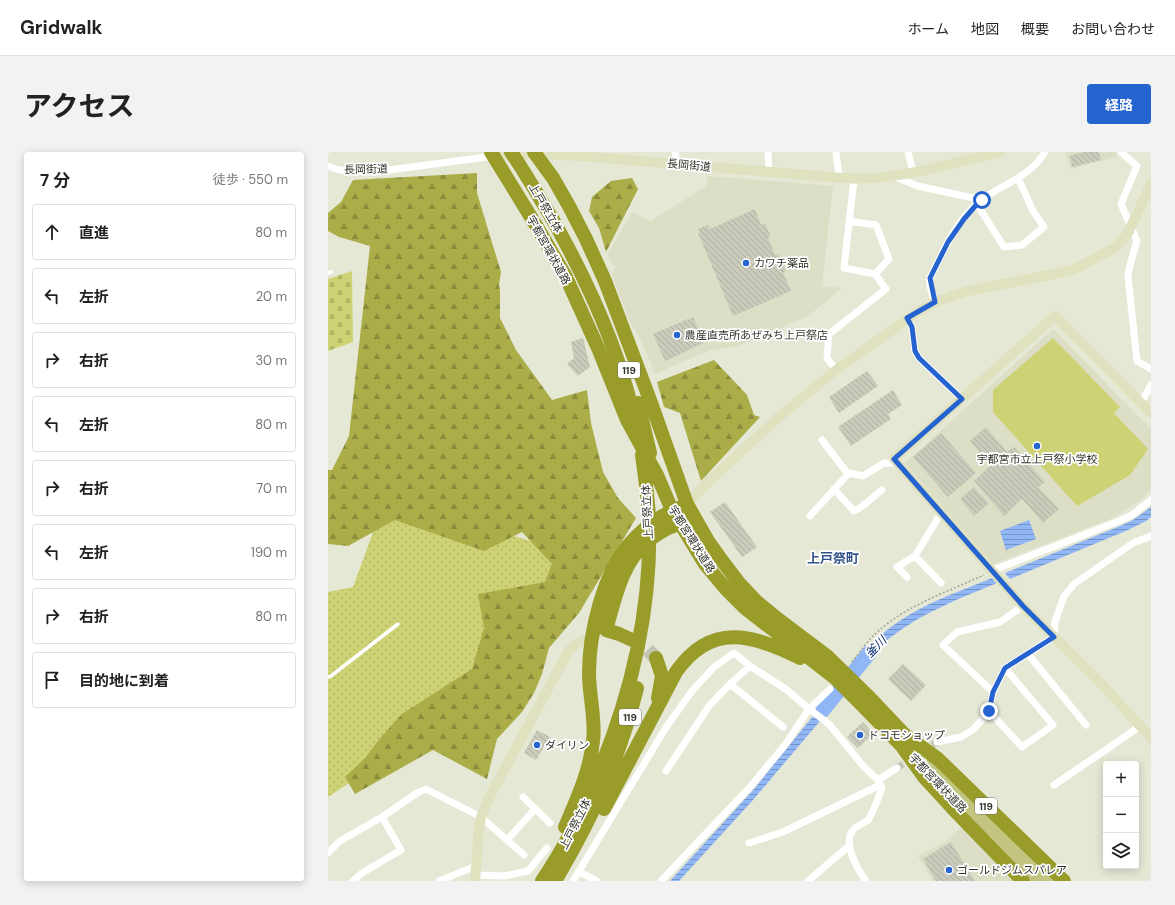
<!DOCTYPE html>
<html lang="ja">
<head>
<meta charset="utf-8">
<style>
  body { margin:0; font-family:"DM Sans","Noto Sans JP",sans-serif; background:#f2f2f2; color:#222 }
  .controls { position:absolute; right:12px; bottom:12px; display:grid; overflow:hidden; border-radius:4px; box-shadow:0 2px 10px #0003 }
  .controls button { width:36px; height:36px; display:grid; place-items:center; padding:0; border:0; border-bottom:1px solid #e0e0e0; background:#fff; color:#222; font:20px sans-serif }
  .stop { position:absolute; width:12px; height:12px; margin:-9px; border:3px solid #2463d0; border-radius:50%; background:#fff }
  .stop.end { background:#2463d0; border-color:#fff; box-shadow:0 1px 4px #0008 }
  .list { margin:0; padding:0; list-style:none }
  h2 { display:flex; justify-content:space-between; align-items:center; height:52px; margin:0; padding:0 16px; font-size:17px }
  h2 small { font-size:13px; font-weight:400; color:#767676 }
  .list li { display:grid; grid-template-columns:26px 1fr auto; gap:12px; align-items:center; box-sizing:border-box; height:56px; margin:0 8px 8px; padding:0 8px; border:1px solid #e0e0e0; border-radius:4px }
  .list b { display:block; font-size:15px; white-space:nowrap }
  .list em { font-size:13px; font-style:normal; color:#767676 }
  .icon { flex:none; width:22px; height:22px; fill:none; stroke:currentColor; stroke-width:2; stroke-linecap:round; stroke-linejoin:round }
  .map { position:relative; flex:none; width:823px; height:729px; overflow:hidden; border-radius:4px }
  header { display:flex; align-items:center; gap:24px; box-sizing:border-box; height:56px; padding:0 20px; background:#fff; border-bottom:1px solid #e0e0e0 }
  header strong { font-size:19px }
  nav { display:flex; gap:22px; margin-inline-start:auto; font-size:14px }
  .intro { display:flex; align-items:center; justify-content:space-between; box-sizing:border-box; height:96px; padding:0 24px }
  h1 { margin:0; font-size:28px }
  .button { padding:10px 18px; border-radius:4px; background:#2463d0; color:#fff; font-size:14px; font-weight:700 }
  main { display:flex; gap:24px; padding:0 24px }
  aside { flex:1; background:#fff; border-radius:4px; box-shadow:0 2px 10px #0003 }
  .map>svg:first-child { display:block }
  .built { fill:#dcdec5 }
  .grass { fill:url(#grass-dots) }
  .forest { fill:url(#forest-firs) }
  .cemetery { fill:url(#cemetery-stones) }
  .garden { fill:#cdd275 }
  .water { fill:url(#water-rules) }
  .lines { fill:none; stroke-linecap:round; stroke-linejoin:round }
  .river { stroke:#90b6f5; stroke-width:15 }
  .building { fill:url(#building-back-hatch) }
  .street-tunnel { stroke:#c2c4b4; stroke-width:7; stroke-dasharray:7 3.5; stroke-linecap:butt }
  .highway-tunnel { stroke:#c2c4b4; stroke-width:14; stroke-dasharray:14 7; stroke-linecap:butt }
  .path { stroke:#a0a294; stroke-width:1.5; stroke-dasharray:2 2; stroke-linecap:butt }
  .lane { stroke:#fff; stroke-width:3.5 }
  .street { stroke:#fff; stroke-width:7 }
  .secondary { stroke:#e0e1bf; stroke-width:10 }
  .primary { stroke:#c2c47f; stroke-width:12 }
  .highway { stroke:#999c29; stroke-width:14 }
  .route { stroke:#2463d0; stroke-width:5 }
  .poi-dot { fill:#2463d0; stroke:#fff; stroke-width:1.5 }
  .labels { text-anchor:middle; stroke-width:3.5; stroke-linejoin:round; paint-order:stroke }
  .shield { fill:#fff; stroke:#70706b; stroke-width:1 }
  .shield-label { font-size:10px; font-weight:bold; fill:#32322b }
  .street-label { font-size:11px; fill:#32322b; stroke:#fff }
  .poi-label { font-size:11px; fill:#32322b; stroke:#fff; text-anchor:start }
  .water-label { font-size:12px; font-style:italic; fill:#042c6f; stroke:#fff }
  .quarter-label { font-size:13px; font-weight:bold; fill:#33538b; stroke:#fff }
</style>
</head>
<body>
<header>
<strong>Gridwalk</strong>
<nav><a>ホーム</a><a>地図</a><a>概要</a><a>お問い合わせ</a></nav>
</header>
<div class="intro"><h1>アクセス</h1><a class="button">経路</a></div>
<main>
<aside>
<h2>7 分<small>徒歩 · 550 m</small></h2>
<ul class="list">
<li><svg class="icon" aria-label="ahead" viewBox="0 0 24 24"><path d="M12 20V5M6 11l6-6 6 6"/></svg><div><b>直進</b></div><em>80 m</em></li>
<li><svg class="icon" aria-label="left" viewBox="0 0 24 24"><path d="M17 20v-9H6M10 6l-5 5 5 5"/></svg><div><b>左折</b></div><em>20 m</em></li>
<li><svg class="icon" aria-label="right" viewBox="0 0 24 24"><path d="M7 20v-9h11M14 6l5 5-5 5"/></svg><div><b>右折</b></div><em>30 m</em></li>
<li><svg class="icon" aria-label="left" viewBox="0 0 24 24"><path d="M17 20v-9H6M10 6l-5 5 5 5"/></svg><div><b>左折</b></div><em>80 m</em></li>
<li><svg class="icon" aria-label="right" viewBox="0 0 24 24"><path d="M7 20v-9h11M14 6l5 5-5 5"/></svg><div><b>右折</b></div><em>70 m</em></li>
<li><svg class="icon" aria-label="left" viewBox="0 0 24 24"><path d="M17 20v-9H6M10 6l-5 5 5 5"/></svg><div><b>左折</b></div><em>190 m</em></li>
<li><svg class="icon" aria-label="right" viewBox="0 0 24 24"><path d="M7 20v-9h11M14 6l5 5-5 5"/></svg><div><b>右折</b></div><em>80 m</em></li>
<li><svg class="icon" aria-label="arrive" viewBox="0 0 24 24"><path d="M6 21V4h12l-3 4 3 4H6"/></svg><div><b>目的地に到着</b></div></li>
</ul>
</aside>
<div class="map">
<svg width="823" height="729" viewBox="0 0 823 729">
  <defs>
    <pattern id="grass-dots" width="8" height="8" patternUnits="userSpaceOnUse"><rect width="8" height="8" fill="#cdd275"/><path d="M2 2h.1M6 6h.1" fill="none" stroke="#b0b565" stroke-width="1.8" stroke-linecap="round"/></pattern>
    <pattern id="forest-firs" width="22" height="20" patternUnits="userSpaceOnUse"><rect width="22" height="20" fill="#aaad48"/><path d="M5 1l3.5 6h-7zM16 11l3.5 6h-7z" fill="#8b8d3c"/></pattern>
    <pattern id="cemetery-stones" width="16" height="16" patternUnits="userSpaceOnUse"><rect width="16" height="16" fill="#cdd275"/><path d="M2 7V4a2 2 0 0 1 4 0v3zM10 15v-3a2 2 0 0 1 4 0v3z" fill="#b0b565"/></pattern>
    <pattern id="water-rules" width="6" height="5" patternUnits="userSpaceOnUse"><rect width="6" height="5" fill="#90b6f5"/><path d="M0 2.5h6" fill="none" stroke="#7695c7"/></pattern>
    <pattern id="building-back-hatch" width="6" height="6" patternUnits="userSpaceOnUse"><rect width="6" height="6" fill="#cacbba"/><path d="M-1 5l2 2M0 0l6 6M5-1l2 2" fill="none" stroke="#aeafa0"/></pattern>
  </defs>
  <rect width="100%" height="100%" fill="#e6e8d6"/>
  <path class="built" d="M 737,0 L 788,0 L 789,5 L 743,17 Z
    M 380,24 L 505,34 L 494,134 L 514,136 L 480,164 L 411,194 L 383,198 L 327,222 L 314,190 L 301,168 L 284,123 L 287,115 L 279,103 L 304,60 L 323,69 L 378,34 Z
    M 725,177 L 823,277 L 823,338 L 814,347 L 785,366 L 665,412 L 577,311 Z
    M 633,675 L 685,729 L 605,729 L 590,704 L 618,689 Z"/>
  <path class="grass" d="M 55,353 L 136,370 L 242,400 L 129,560 L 0,645 L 0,440 L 25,435 Z"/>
  <path class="forest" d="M 149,21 L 149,41 L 173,120 L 171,133 L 172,138 L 172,166 L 188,198 L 224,248 L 259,238 L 263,271 L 275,320 L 290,346 L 308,366 L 251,461 L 221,496 L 214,522 L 206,541 L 194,560 L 169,587 L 159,627 L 105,598 L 27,642 L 17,625 L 37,606 L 54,584 L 74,562 L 144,517 L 156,476 L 150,442 L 217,430 L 224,412 L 194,380 L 156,399 L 67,368 L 20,394 L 0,392 L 0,318 L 4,318 L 21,284 L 42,94 L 11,85 L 0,79 L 0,61 L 13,50 L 25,28 Z
    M 304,26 L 310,37 L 278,100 L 271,76 L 261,59 L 264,45 L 283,29 Z
    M 386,208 L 419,243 L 426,263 L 432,265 L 373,329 L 352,261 L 336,255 L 329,230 Z"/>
  <path class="cemetery" d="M 24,119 L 25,190 L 0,199 L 0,127 Z"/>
  <path class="garden" d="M 725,186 L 792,255 L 786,261 L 820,297 L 802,323 L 749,354 L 665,260 L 665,238 Z"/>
  <path class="water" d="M 823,355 L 823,365 L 818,369 L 800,378 L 682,427 L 677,421 L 792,374 L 805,368 Z
    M 701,368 L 708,387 L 678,398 L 672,379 Z
    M 664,426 L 669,431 C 632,446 594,461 563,485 C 550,495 541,507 531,519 L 526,513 C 534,504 541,494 550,486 C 582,456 625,442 664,426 Z
    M 505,539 L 512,545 L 497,564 L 490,558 Z
    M 485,564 L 492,569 L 425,648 L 351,729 L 342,729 L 426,637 Z"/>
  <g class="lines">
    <path class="river" d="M 495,558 L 542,500"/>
  </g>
  <path class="building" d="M 756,0 L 771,0 L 773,8 L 744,15 L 742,4 Z
    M 427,57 L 433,73 L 437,71 L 443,85 L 440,86 L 447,103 L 450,102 L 458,119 L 455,120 L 463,139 L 405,164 L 370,81 L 372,81 L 370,77 L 380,73 L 382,77 Z
    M 365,165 L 376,191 L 337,209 L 325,182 Z
    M 255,186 L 262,215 L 250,224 L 239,212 L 246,206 L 243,190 Z
    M 539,219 L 550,234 L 511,261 L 501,245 Z
    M 565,238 L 574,253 L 560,262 L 563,267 L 523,294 L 510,275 Z
    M 658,275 L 679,300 L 686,295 L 717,330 L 710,335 L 731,357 L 715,371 L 694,347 L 676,364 L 646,329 L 663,313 L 642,289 Z
    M 613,281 L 648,321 L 620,345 L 585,305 Z
    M 646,335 L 661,351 L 646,364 L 632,347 Z
    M 397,350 L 429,395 L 414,405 L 382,360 Z
    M 575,512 L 598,533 L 583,549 L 560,527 Z
    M 535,570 L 545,582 L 530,596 L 519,585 Z
    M 209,578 L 222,585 L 208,608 L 196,601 Z
    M 623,690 L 647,729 L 608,729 L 595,707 Z"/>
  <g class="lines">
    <path class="street-tunnel" d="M 569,616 L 609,590"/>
    <path class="highway-tunnel" d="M 302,487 L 316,494 L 328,506"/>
    <path class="path" d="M 524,510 C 531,501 538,491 546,483 C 576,454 619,440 656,423"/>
    <path class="lane" d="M 0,121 L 3,120
      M 0,525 L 3,524 L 70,472"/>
    <path class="street" d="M 347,0 L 349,12
      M 440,0 L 441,20
      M 508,0 L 511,25
      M 580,0 L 585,20
      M 793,0 L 809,14 L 793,52 L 809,89 L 802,113 L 800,124 L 809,209 L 823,217
      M 0,14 L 11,18 L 46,20 L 166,4
      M 567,25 L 590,34 L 654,48
      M 649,52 L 676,95 L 694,93 L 716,75 L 705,59 L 690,26
      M 521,69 L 548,73 L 561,107 L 547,122
      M 607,150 C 605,143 600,133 602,126 C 603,122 607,117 609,112 C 619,91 631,67 649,51 C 671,33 702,26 717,0
      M 579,166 L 584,175 L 587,199 L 591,206 L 634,247
      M 508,218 L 499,206 L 501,182 L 558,137 L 547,122 L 516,116 L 526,27
      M 813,251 L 823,233
      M 494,288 L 520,322
      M 506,337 L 526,359 C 537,354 544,345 554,338
      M 482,364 L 521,321 L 535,324 L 556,311 L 570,311
      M 587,404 L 613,431
      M 663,419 L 791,369 L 804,363 L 823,348
      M 579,425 L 569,415 L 587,404 L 613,361
      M 700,502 L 758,573
      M 402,532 L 455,575
      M 665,540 L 615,493 L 629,480 L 672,470 L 695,454
      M 661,559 L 694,595 L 725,573 L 677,516
      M 609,590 L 633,585 L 646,577 L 661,559 L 665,540 L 677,516 L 726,485 L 727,470 L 736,444 L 746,432 L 805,391 L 823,384
      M 338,619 L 381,554 L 402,532 L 422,514 L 459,538 L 480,556 L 501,572 L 536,615 L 550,628
      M 726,633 L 779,597 L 812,574
      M 195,645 L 222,671
      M 179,688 L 207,657
      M 421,691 L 455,680 L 552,633
      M 0,701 L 12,689 L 54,665 L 89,641 L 98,637 L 153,665 L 196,703
      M 251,720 L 269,729
      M 147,723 L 176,724 L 200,719 L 219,696
      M 25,729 L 34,721 L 73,698 L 54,665
      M 111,729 L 148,714
      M 245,729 L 337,577 L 364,539 L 386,515 L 406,501 L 422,514
      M 333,729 L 422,635 L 457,593 L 481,557 L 502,537
      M 480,729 L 522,693
      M 538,729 C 530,718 514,691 525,678 C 528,673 536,672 540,668 C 544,663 551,644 554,636 L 550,628 L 569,616"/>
    <path class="secondary" d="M 166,4 L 208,2 L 252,4 L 515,26 C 567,30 623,11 673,0
      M 823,261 L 727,164 L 566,307 L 695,454 L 770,528 L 823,586
      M 359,352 L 376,334 L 451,265 L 508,218 L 588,161 L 607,150 L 640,139 L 711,125 L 745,118 L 788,95 L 799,83 L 823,32
      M 147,729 L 151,677 L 153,665 L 162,644 L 241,498 L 248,492 L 268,483"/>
    <path class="primary" d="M 604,611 L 720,729
      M 607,627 L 707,729"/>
    <path class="highway" d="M 163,0 L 209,75 L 237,123 L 270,196 L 299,268 L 329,323 L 344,358 L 377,412 L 398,437 L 417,456 L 507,526 L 536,555 L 573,593 L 596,625 L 630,662 L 695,729
      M 183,0 C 198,22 211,45 225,68 C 260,130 290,195 306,265
      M 206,0 L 225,26 L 241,54 L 258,87 L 277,129 L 322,248 L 359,352 L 380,389 L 395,410 L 411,431 L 429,450 L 446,464 L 499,504 L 542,546 L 577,583 L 610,607 L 736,729
      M 310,251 L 322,301
      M 302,487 L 291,482 L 278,478 C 287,447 293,412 319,390 C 326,384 333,380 340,376 C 343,375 349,373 351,370 C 353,368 354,364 355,362
      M 328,506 L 334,524 L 330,546
      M 276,657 L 348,520 C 383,470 424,482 472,506
      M 237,675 C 249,647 262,619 265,589 C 268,569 261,543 261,522 C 261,482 275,419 304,389 C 317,375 336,361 353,355
      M 214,729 C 237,695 255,659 270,622 C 304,541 324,454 321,366 C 320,345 317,324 314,303
      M 227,729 C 265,665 291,608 309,536"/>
  </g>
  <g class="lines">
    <path class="route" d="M 654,48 L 649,52 L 636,67 L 620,90 L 602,126 L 607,150 L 579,166 L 584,175 L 587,199 L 591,206 L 634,247 L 566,307 L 695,454 L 726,485 L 677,516 L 665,540 L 661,559"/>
  </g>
  <g class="poi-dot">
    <circle cx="418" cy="111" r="4"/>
    <circle cx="349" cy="183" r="4"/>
    <circle cx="709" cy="294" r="4"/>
    <circle cx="532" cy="583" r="4"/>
    <circle cx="209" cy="593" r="4"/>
    <circle cx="621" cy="718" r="4"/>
  </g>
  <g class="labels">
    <g class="shield">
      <rect x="290" y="210" width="22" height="16" rx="3"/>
      <rect x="291" y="557" width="22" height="16" rx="3"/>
      <rect x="647" y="646" width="22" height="16" rx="3"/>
    </g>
    <g class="shield-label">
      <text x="301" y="222">119</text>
      <text x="302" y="569">119</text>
      <text x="658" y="658">119</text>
    </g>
    <g class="street-label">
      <text transform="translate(361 13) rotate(5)" y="4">長岡街道</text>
      <text transform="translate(38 17) rotate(-1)" y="4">長岡街道</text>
      <text transform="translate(218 56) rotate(60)" y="4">上戸祭立体</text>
      <text transform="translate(221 98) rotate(61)" y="4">宇都宮環状道路</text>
      <text transform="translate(319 360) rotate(-93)" y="4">上戸祭立体</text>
      <text transform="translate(364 387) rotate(58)" y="4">宇都宮環状道路</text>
      <text transform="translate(610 631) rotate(46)" y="4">宇都宮環状道路</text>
      <text transform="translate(247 672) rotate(-63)" y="4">上戸祭立体</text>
    </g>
    <g class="poi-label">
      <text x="426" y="115">カワチ薬品</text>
      <text x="357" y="187">農産直売所あぜみち上戸祭店</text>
      <text x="709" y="311" text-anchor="middle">宇都宮市立上戸祭小学校</text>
      <text x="540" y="587">ドコモショップ</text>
      <text x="217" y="597">ダイリン</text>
      <text x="629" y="722">ゴールドジムスパレア</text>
    </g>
    <g class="water-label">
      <text transform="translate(548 495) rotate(-45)" y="4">釜川</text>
    </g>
    <g class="quarter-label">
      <text x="505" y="411">上戸祭町</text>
    </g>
  </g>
</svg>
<div class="controls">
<button>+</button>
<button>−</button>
<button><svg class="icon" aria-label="layers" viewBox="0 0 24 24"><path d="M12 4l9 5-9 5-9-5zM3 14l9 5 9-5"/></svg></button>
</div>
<div class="stop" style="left:654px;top:48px"></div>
<div class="stop end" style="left:661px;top:559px"></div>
</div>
</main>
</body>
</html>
